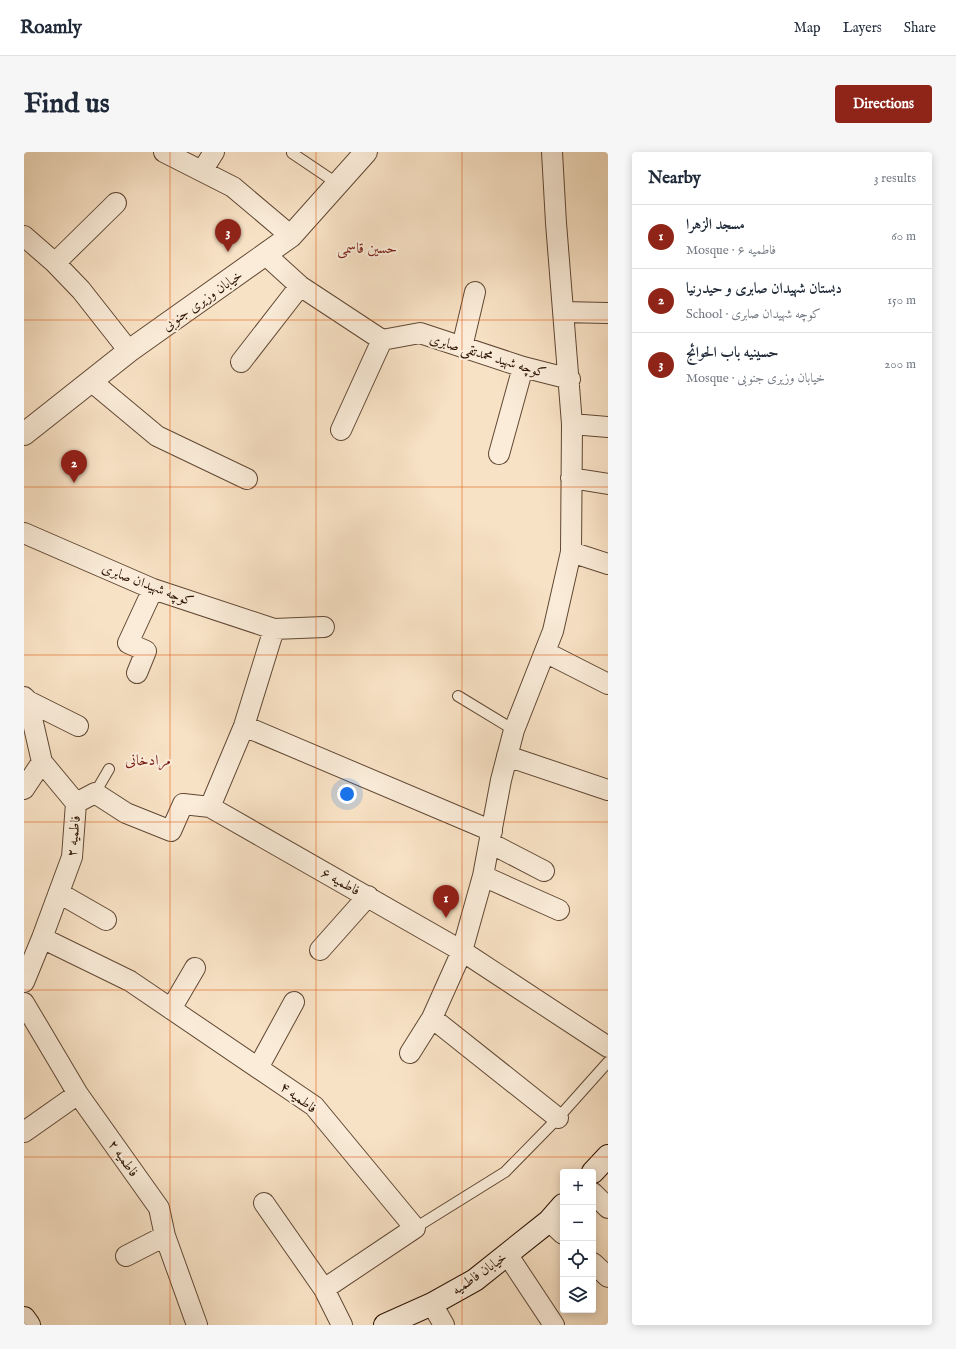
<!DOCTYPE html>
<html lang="en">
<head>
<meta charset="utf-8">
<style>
  body { margin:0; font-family:"IM FELL English",Amiri,serif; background:#f6f6f7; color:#1f2937 }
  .controls { position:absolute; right:12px; bottom:12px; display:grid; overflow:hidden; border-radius:4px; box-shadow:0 2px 10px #0003 }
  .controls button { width:36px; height:36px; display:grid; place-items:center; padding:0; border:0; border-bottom:1px solid #e0e1e3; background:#fff; color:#1f2937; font:20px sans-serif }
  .you { position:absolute; left:323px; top:642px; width:14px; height:14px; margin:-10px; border:3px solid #fff; border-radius:50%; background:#1a73e8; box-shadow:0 0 0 6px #1a73e833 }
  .badge { display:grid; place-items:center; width:26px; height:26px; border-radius:50%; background:#8f2418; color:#fff; font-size:13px; font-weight:700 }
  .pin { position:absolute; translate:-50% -33px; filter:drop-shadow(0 1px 2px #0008) }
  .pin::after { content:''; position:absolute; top:21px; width:14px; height:12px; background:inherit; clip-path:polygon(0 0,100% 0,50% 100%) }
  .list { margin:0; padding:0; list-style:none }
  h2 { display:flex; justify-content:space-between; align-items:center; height:52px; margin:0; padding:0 16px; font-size:17px }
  h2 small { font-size:13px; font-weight:400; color:#747a83 }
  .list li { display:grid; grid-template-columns:26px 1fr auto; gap:12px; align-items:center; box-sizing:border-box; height:64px; padding:0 16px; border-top:1px solid #e0e1e3 }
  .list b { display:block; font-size:15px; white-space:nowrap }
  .list p { margin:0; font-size:13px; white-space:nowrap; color:#747a83 }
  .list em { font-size:13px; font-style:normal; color:#747a83 }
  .icon { flex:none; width:22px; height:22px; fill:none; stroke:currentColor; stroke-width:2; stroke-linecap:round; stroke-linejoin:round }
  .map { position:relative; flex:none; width:584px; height:1173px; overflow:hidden; border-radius:4px }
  header { display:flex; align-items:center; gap:24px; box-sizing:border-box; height:56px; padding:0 20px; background:#fff; border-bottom:1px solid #e0e1e3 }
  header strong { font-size:19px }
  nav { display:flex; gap:22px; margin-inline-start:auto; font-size:14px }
  .intro { display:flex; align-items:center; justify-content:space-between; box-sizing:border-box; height:96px; padding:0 24px }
  h1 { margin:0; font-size:28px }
  .button { padding:10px 18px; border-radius:4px; background:#8f2418; color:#fff; font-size:14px; font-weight:700 }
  main { display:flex; gap:24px; padding:0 24px }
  aside { flex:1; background:#fff; border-radius:4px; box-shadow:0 2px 10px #0003 }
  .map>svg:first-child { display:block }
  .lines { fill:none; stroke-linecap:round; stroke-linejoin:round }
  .service-casing { stroke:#604834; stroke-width:12 }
  .minor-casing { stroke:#604834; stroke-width:22 }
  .tertiary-casing { stroke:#604834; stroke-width:24 }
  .secondary-casing { stroke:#2d1403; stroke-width:24 }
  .service { stroke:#faecd9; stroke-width:10 }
  .minor { stroke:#faecd9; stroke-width:20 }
  .tertiary { stroke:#faecd9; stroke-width:22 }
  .secondary { stroke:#faecd9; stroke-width:22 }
  .grid { fill:none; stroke:#df560c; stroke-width:1; stroke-opacity:0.55 }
  .labels { text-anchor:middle; stroke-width:4; stroke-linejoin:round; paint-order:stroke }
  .street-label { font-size:14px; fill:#2d1403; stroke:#faecd9 }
  .neighbourhood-label { font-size:15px; fill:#7a1f14; stroke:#faecd9 }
</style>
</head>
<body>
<header>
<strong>Roamly</strong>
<nav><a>Map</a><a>Layers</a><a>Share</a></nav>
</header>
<div class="intro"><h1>Find us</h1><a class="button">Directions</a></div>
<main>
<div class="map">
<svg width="584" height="1173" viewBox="0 0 584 1173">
  <rect width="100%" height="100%" fill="#f8e2c5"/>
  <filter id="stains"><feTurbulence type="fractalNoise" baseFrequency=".005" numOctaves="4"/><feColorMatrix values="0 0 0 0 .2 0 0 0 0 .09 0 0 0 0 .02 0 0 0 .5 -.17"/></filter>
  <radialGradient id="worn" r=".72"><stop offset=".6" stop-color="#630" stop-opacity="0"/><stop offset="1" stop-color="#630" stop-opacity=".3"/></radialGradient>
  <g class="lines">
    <defs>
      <path id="service" d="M 268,1 L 314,32
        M 434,544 L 490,578
        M 71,641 L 85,617
        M 391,1076 L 481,1020 L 534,966 L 584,910"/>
      <path id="minor" d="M 140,0 L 209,35 L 267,84
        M 178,19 L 190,0
        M 0,84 L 31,111 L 57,138 L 105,199
        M 242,103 L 276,134 L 358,188 L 396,181 L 499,215 L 546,227
        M 31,111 L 92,51
        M 539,160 L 584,161
        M 438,195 L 451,140
        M 217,210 L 276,134
        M 67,229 L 133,284 L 223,327
        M 548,272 L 584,275
        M 317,278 L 358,188
        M 475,302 L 499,215
        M 547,326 L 584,332
        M 0,381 L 129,437 L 250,477 L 220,574 L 186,655
        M 547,400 L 584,412
        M 250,477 L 300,475
        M 521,500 L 584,532
        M 113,521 L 122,499 L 104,491 L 129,437
        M 0,545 L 4,549 L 18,610 L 52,651 L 48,705 L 18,786 L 0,830
        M 4,549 L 54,574
        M 220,574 L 468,679
        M 483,604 L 584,638
        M 0,637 L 18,610
        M 52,651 L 71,641 L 102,661 L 147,679 L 159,652 L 186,655 L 438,799 L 584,895
        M 466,691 L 520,719
        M 459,724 L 535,758
        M 35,741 L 82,768
        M 18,786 L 106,829 L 290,954 L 391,1076 L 300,1137 L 318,1173
        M 296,798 L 344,744
        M 0,851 L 54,942 L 135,1056 L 141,1084 L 173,1173
        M 147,857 L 171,816
        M 408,866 L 534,966
        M 386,901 L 408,866 L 438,799 L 459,724 L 477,628 L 490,578 L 529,479 L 547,400 L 548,272 L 532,71 L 528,0
        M 234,916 L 270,850
        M 0,980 L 54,942
        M 569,1041 L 584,1056
        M 240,1051 L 300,1137
        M 525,1069 L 539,1082
        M 483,1102 L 530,1173
        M 102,1104 L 141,1084
        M 569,1111 L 584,1125
        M 408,1152 L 420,1173"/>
      <path id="tertiary" d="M 0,282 L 105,199 L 267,84 L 342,0"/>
      <path id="secondary" d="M 569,1020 L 584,1004
        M 0,1166 L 5,1173
        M 361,1173 L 408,1152 L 451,1128 L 525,1069 L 539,1053"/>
    </defs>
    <use href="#service" class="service-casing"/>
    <use href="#minor" class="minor-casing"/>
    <use href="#tertiary" class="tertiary-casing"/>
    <use href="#secondary" class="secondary-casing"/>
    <use href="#service" class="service"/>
    <use href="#minor" class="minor"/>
    <use href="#tertiary" class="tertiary"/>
    <use href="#secondary" class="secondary"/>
  </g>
  <path class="grid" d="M 146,0 L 146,1173M 292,0 L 292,1173M 438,0 L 438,1173M 0,168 L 584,168M 0,335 L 584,335M 0,503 L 584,503M 0,670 L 584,670M 0,838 L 584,838M 0,1005 L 584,1005"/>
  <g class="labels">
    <g class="street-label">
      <text transform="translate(178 148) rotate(-35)" y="5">خیابان وزیری جنوبی</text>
      <text transform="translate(464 203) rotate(17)" y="5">کوچه شهید محمدتقی صابری</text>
      <text transform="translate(124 432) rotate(21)" y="5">کوچه شهیدان صابری</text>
      <text transform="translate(49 684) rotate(-84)" y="5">فاطمیه ۲</text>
      <text transform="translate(317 729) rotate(29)" y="5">فاطمیه ۶</text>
      <text transform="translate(275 945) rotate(37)" y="5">فاطمیه ۴</text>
      <text transform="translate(100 1006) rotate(55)" y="5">فاطمیه ۲</text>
      <text transform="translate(455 1121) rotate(-35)" y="5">خیابان فاطمیه</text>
    </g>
    <g class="neighbourhood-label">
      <text x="343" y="101">حسین قاسمی</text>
      <text x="124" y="613">مرادخانی</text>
    </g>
  </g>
  <rect width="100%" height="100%" filter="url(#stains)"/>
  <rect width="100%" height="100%" fill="url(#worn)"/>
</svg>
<div class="controls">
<button>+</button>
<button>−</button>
<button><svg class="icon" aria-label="locate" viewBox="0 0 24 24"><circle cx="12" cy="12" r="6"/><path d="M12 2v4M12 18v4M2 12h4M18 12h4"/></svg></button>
<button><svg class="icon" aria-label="layers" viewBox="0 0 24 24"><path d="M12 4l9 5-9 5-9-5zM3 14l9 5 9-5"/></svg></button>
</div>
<div class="you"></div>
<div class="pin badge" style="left:422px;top:766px">1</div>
<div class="pin badge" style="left:50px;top:331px">2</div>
<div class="pin badge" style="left:204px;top:100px">3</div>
</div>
<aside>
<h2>Nearby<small>3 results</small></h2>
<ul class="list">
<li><span class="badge">1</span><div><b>مسجد الزهرا</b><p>Mosque · فاطمیه ۶</p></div><em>60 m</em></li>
<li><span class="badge">2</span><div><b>دبستان شهیدان صابری و حیدرنیا</b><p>School · کوچه شهیدان صابری</p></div><em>150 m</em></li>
<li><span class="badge">3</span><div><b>حسینیه باب الحوائج</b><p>Mosque · خیابان وزیری جنوبی</p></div><em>200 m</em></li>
</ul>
</aside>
</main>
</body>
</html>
